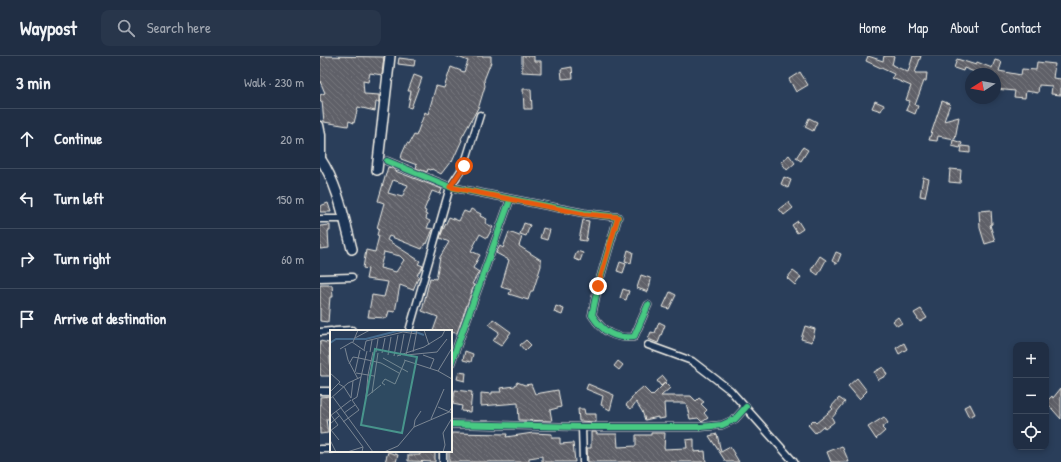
<!DOCTYPE html>
<html lang="en">
<head>
<meta charset="utf-8">
<style>
  body { margin:0; font-family:"Patrick Hand",sans-serif; background:#28364b; color:#f1f3f6 }
  .controls { position:absolute; right:12px; bottom:12px; display:grid; overflow:hidden; border-radius:8px; box-shadow:0 2px 6px #0003 }
  .controls button { width:36px; height:36px; display:grid; place-items:center; padding:0; border:0; border-bottom:1px solid #3d4a5d; background:#202e44; color:#f1f3f6; font:20px sans-serif }
  .compass { position:absolute; left:645px; top:12px; width:36px; height:36px; border-radius:50%; background:#202e44; box-shadow:0 2px 6px #0003; rotate:259deg }
  .stop { position:absolute; width:12px; height:12px; margin:-9px; border:3px solid #ea580c; border-radius:50%; background:#fff }
  .stop.end { background:#ea580c; border-color:#fff; box-shadow:0 1px 4px #0008 }
  .list { margin:0; padding:0; list-style:none }
  h2 { display:flex; justify-content:space-between; align-items:center; height:52px; margin:0; padding:0 16px; font-size:17px }
  h2 small { font-size:13px; font-weight:400; color:#a2a8b2 }
  .list li { display:grid; grid-template-columns:26px 1fr auto; gap:12px; align-items:center; box-sizing:border-box; height:60px; padding:0 16px; border-top:1px solid #3d4a5d }
  .list b { display:block; font-size:15px; white-space:nowrap }
  .list em { font-size:13px; font-style:normal; color:#a2a8b2 }
  .icon { flex:none; width:22px; height:22px; fill:none; stroke:currentColor; stroke-width:2; stroke-linecap:round; stroke-linejoin:round }
  .map { position:relative; flex:none; width:741px; height:406px; overflow:hidden }
  header { display:flex; align-items:center; gap:24px; box-sizing:border-box; height:56px; padding:0 20px; background:#202e44; border-bottom:1px solid #3d4a5d }
  header strong { font-size:19px }
  nav { display:flex; gap:22px; margin-inline-start:auto; font-size:14px }
  .search { width:280px; height:36px; background:#28364b; display:flex; align-items:center; gap:10px; box-sizing:border-box; padding:0 14px; border-radius:8px; color:#a2a8b2; font-size:15px }
  main { display:flex }
  aside { flex:1; background:#202e44 }
  .map>svg:first-child { display:block }
  .building { fill:url(#building-back-hatch); stroke:#f4f1e8; fill-rule:evenodd }
  .lines { fill:none; stroke-linecap:round; stroke-linejoin:round }
  .street-casing { stroke:#f4f1e8; stroke-width:9 }
  .secondary-casing { stroke:#f4f1e8; stroke-width:12 }
  .street { stroke:#1d3557; stroke-width:6 }
  .secondary { stroke:#1d3557; stroke-width:9 }
  .cycleway-casing { stroke:#1d3557; stroke-width:8 }
  .cycleway { stroke:#46c982; stroke-width:6 }
  .route { stroke:#ea580c; stroke-width:5 }
  .inset-river { fill:none; stroke:#466b8e; stroke-width:2 }
  .inset-road { fill:none; stroke:#7b8693; stroke-width:1 }
  .view { fill:#48958c; fill-opacity:0.15; stroke:#48958c; stroke-width:2 }
  .inset-edge { fill:none; stroke:#f4f1e8; stroke-width:2 }
</style>
</head>
<body>
<header>
<strong>Waypost</strong>
<div class="search"><svg class="icon" aria-label="search" viewBox="0 0 24 24"><circle cx="10" cy="10" r="6"/><path d="M15 15l6 6"/></svg>Search here</div>
<nav><a>Home</a><a>Map</a><a>About</a><a>Contact</a></nav>
</header>
<main>
<aside>
<h2>3 min<small>Walk · 230 m</small></h2>
<ul class="list">
<li><svg class="icon" aria-label="ahead" viewBox="0 0 24 24"><path d="M12 20V5M6 11l6-6 6 6"/></svg><div><b>Continue</b></div><em>20 m</em></li>
<li><svg class="icon" aria-label="left" viewBox="0 0 24 24"><path d="M17 20v-9H6M10 6l-5 5 5 5"/></svg><div><b>Turn left</b></div><em>150 m</em></li>
<li><svg class="icon" aria-label="right" viewBox="0 0 24 24"><path d="M7 20v-9h11M14 6l5 5-5 5"/></svg><div><b>Turn right</b></div><em>60 m</em></li>
<li><svg class="icon" aria-label="arrive" viewBox="0 0 24 24"><path d="M6 21V4h12l-3 4 3 4H6"/></svg><div><b>Arrive at destination</b></div></li>
</ul>
</aside>
<div class="map">
<svg width="741" height="406" viewBox="0 0 741 406">
  <defs>
    <pattern id="building-back-hatch" width="6" height="6" patternUnits="userSpaceOnUse"><rect width="6" height="6" fill="#5e6068"/><path d="M-1 5l2 2M0 0l6 6M5-1l2 2" fill="none" stroke="#76777e"/></pattern>
  </defs>
  <rect width="100%" height="100%" fill="#2a3e5a"/>
  <filter id="ink" filterUnits="userSpaceOnUse"><feTurbulence type="fractalNoise" baseFrequency=".025" numOctaves="2"/><feDisplacementMap in="SourceGraphic" scale="8" xChannelSelector="R" yChannelSelector="G"/><feConvolveMatrix kernelMatrix="1 2 1 2 8 2 1 2 1" color-interpolation-filters="sRGB"/></filter>
  <g filter="url(#ink)">
    <path class="building" d="M 0,0 L 64,1 L 62,19 L 50,17 L 48,26 L 43,25 L 44,38 L 59,39 L 59,46 L 56,46 L 55,55 L 38,51 L 34,67 L 29,65 L 28,70 L 4,66 L 2,45 L 0,46 L 0,39 L 5,37 L 0,25 Z
      M 136,0 L 171,0 L 171,6 L 164,24 L 165,30 L 159,50 L 141,83 L 142,84 L 132,106 L 131,105 L 121,118 L 112,113 L 111,114 L 108,113 L 107,116 L 96,112 L 97,109 L 81,103 L 82,98 L 87,87 L 89,88 L 94,79 L 96,80 L 105,56 L 108,58 L 116,30 L 124,32 L 131,11 L 144,16 L 148,5 Z
      M 202,0 L 214,0 L 214,5 L 221,5 L 221,17 L 202,16 Z
      M 548,0 L 563,5 L 564,0 L 574,0 L 572,9 L 588,16 L 593,0 L 601,0 L 595,17 L 607,17 L 606,25 L 604,25 L 595,49 L 598,50 L 595,58 L 586,54 L 590,45 L 586,44 L 591,30 L 572,22 L 574,18 L 546,5 Z
      M 79,2 L 95,4 L 94,10 L 78,8 Z
      M 637,3 L 656,9 L 657,6 L 672,12 L 675,4 L 682,6 L 679,15 L 701,19 L 702,13 L 716,14 L 717,6 L 735,8 L 733,22 L 741,23 L 741,39 L 731,38 L 732,30 L 719,29 L 718,37 L 706,35 L 705,42 L 694,41 L 695,35 L 675,33 L 675,18 L 660,18 L 644,12 L 643,15 L 634,12 Z
      M 252,11 L 253,22 L 242,23 L 241,13 Z
      M 480,16 L 488,29 L 476,36 L 469,23 Z
      M 94,19 L 102,22 L 91,52 L 88,51 L 91,35 L 88,35 Z
      M 203,33 L 211,33 L 212,53 L 204,53 Z
      M 555,45 L 564,49 L 561,55 L 552,52 Z
      M 622,45 L 630,48 L 624,65 L 639,61 L 635,83 L 618,80 L 617,85 L 609,84 Z
      M 489,62 L 497,66 L 493,75 L 485,71 Z
      M 633,84 L 642,87 L 640,92 L 632,90 Z
      M 642,90 L 650,91 L 650,97 L 641,96 Z
      M 483,91 L 488,94 L 481,105 L 476,102 Z
      M 469,99 L 475,107 L 467,114 L 461,106 Z
      M 68,111 L 75,113 L 75,115 L 122,133 L 120,138 L 112,135 L 104,154 L 106,155 L 105,158 L 107,159 L 106,163 L 110,165 L 107,172 L 113,173 L 107,188 L 105,187 L 102,193 L 69,180 L 67,184 L 100,205 L 98,208 L 103,210 L 97,219 L 99,220 L 93,234 L 80,229 L 75,256 L 69,255 L 67,262 L 48,261 L 52,239 L 64,241 L 68,226 L 46,223 L 48,213 L 43,212 L 46,194 L 55,196 L 59,180 L 57,179 L 59,172 L 57,172 L 64,147 L 58,145 ZM 73,124 L 88,129 L 82,141 L 68,137 ZM 64,196 L 80,200 L 84,204 L 76,216 L 60,212 Z
      M 630,113 L 641,114 L 640,127 L 629,126 Z
      M 464,121 L 471,124 L 468,132 L 461,128 Z
      M 603,121 L 609,123 L 605,141 L 600,140 Z
      M 468,146 L 473,152 L 464,159 L 459,153 Z
      M 8,147 L 11,156 L 0,156 L 0,150 Z
      M 151,153 L 161,158 L 160,160 L 167,163 L 165,167 L 173,171 L 167,182 L 160,178 L 151,195 L 160,199 L 153,212 L 159,216 L 152,228 L 154,229 L 137,277 L 113,275 L 118,261 L 102,255 L 110,222 L 116,223 L 120,201 L 129,186 L 120,182 L 122,176 L 129,161 L 139,165 L 144,155 L 149,157 Z
      M 671,154 L 672,168 L 670,169 L 675,185 L 665,188 L 660,172 L 659,155 Z
      M 263,164 L 269,165 L 266,185 L 259,184 Z
      M 478,165 L 483,173 L 477,177 L 472,169 Z
      M 204,167 L 210,169 L 206,180 L 200,178 Z
      M 10,169 L 10,175 L 8,175 L 9,192 L 0,193 L 0,170 Z
      M 223,172 L 230,174 L 227,184 L 220,182 Z
      M 189,176 L 202,181 L 199,190 L 221,204 L 221,210 L 213,235 L 211,235 L 208,244 L 189,238 L 191,234 L 181,231 L 189,204 L 176,197 L 180,190 L 183,192 Z
      M 308,194 L 313,196 L 311,207 L 305,205 Z
      M 257,195 L 263,197 L 260,205 L 254,203 Z
      M 516,196 L 521,198 L 517,208 L 512,205 Z
      M 500,200 L 506,204 L 498,219 L 491,214 Z
      M 300,206 L 306,208 L 303,217 L 297,215 Z
      M 473,215 L 481,221 L 475,229 L 467,222 Z
      M 321,219 L 330,222 L 331,224 L 328,236 L 317,232 Z
      M 0,229 L 12,229 L 13,241 L 10,241 L 8,266 L 0,265 Z
      M 303,233 L 309,235 L 306,244 L 300,242 Z
      M 350,236 L 356,239 L 349,253 L 343,251 Z
      M 236,250 L 244,253 L 242,259 L 234,256 Z
      M 601,253 L 607,262 L 600,266 L 594,257 Z
      M 578,261 L 582,267 L 577,270 L 573,265 Z
      M 173,263 L 191,276 L 181,290 L 173,285 L 179,276 L 169,269 Z
      M 339,266 L 345,269 L 338,287 L 328,283 L 331,276 L 335,277 Z
      M 485,270 L 495,273 L 492,286 L 481,283 Z
      M 206,284 L 211,289 L 205,295 L 200,289 Z
      M 0,285 L 9,287 L 11,320 L 1,320 L 0,318 Z
      M 584,287 L 587,293 L 579,298 L 576,292 Z
      M 145,295 L 153,298 L 151,306 L 143,304 Z
      M 298,305 L 303,309 L 299,314 L 294,310 Z
      M 563,311 L 567,319 L 558,324 L 554,316 Z
      M 139,316 L 146,317 L 145,325 L 137,323 Z
      M 343,320 L 347,325 L 341,330 L 337,325 Z
      M 537,322 L 547,335 L 539,343 L 528,330 Z
      M 197,326 L 205,329 L 211,328 L 215,338 L 238,334 L 241,351 L 230,354 L 232,365 L 199,364 L 198,347 L 161,350 L 161,337 L 172,338 L 172,336 L 181,336 L 180,332 L 195,330 Z
      M 345,327 L 350,332 L 341,340 L 371,340 L 376,345 L 379,342 L 384,346 L 381,348 L 387,354 L 384,357 L 388,362 L 382,366 L 378,362 L 370,363 L 366,347 L 344,347 L 345,362 L 338,363 L 338,361 L 325,364 L 322,355 L 316,346 L 311,353 L 306,349 L 316,337 L 323,331 L 332,340 Z
      M 268,328 L 294,339 L 290,354 L 281,349 L 283,340 L 266,333 Z
      M 741,332 L 741,363 L 726,346 L 732,340 L 733,342 Z
      M 135,334 L 152,336 L 150,356 L 141,355 L 142,350 L 133,348 Z
      M 11,340 L 11,363 L 6,363 L 8,377 L 0,378 L 0,341 Z
      M 519,342 L 525,346 L 512,362 L 514,366 L 505,373 L 503,370 L 495,377 L 488,369 L 493,364 L 496,367 L 513,353 L 511,351 Z
      M 650,348 L 655,358 L 649,361 L 644,351 Z
      M 258,353 L 264,353 L 265,358 L 276,358 L 276,366 L 259,365 Z
      M 564,361 L 568,367 L 562,372 L 565,375 L 556,383 L 548,371 Z
      M 271,376 L 276,376 L 277,378 L 297,378 L 298,391 L 316,390 L 316,379 L 331,379 L 331,377 L 345,377 L 344,393 L 367,392 L 366,384 L 374,383 L 374,396 L 385,395 L 386,406 L 268,406 L 267,392 L 271,392 Z
      M 131,377 L 187,378 L 186,381 L 213,377 L 232,378 L 232,382 L 240,382 L 240,388 L 253,387 L 255,406 L 222,406 L 222,400 L 209,402 L 209,406 L 129,406 L 129,395 L 131,395 Z
      M 397,378 L 401,396 L 410,391 L 419,406 L 406,406 L 389,380 Z
      M 522,390 L 529,406 L 511,406 L 507,396 Z
      M 100,395 L 115,395 L 115,406 L 88,405 L 88,399 L 100,399 Z
      M 68,396 L 78,399 L 76,406 L 65,406 Z"/>
    <g class="lines">
      <defs>
        <path id="street" d="M 0,69 L 2,79 L 2,105
          M 67,105 L 130,131 L 264,157 L 298,161 L 278,230 L 272,259 C 283,276 294,283 314,281 L 328,249
          M 0,163 L 25,163
          M 0,222 L 32,221
          M 15,275 L 32,274
          M 89,275 L 130,131 L 144,110 L 160,59
          M 0,276 L 11,275
          M 328,289 L 372,305 L 410,334 L 474,406
          M 131,307 L 190,144
          M 0,335 L 11,335
          M 131,368 L 262,371 L 381,371 L 402,369 L 415,363 L 426,351
          M 262,371 L 263,406
          M 0,393 L 11,393
          M 123,406 L 123,395"/>
        <path id="secondary" d="M 0,102 C 18,129 24,162 32,193
          M 57,114 L 70,0"/>
      </defs>
      <use href="#street" class="street-casing"/>
      <use href="#secondary" class="secondary-casing"/>
      <use href="#street" class="street"/>
      <use href="#secondary" class="secondary"/>
      <defs>
        <path id="cycleway" d="M 67,105 L 130,131 L 264,157 L 298,161 L 278,230 L 272,259 C 283,276 294,283 314,281 L 328,249
          M 131,307 L 190,144
          M 131,368 L 262,371 L 381,371 L 402,369 L 415,363 L 426,351"/>
      </defs>
      <use href="#cycleway" class="cycleway-casing"/>
      <use href="#cycleway" class="cycleway"/>
    </g>
  </g>
  <g class="lines" filter="url(#ink)">
    <path class="route" d="M 144,110 L 130,131 L 264,158 L 298,161 L 278,230"/>
  </g>
  <g transform="translate(10 274)">
    <rect width="122" height="122" fill="#2a3e5a"/>
    <path class="inset-river" d="M 0,13 L 6,9 L 36,9 L 67,1 L 83,1 L 94,5"/>
    <path class="inset-road" d="M 82,0 L 76,25 L 107,22 L 117,9M 94,0 L 99,15M 25,8 L 40,0M 23,12 L 28,0M 15,18 L 18,30 L 28,49M 10,19 L 22,12 L 35,21M 34,20 L 36,11 L 73,2 L 87,4M 40,22 L 42,10M 43,22 L 38,45 L 44,46M 46,22 L 48,9M 83,22 L 87,0M 52,23 L 55,8M 58,25 L 61,7M 93,25 L 104,29 L 100,39M 64,26 L 68,5M 67,26 L 94,17 L 112,6 L 115,0M 70,26 L 74,4M 53,28 L 78,42M 74,30 L 108,41 L 122,49M 19,34 L 23,27 L 29,28 L 51,33 L 69,43M 108,41 L 122,18M 25,42 L 30,20M 0,43 L 10,52 L 0,62M 26,43 L 38,45 L 36,67 L 51,55M 9,54 L 14,57 L 21,68 L 23,51M 55,55 L 52,53 L 55,49 L 65,54 L 75,31M 42,63 L 48,23M 3,67 L 43,122M 0,69 L 18,53 L 31,47 L 37,21M 22,70 L 27,67 L 31,47M 108,77 L 122,83M 6,81 L 33,117 L 32,122M 14,83 L 25,75M 0,86 L 21,70M 101,89 L 114,59M 13,92 L 29,80 L 22,70M 0,94 L 9,86M 84,97 L 85,90 L 91,81M 1,100 L 9,110M 0,101 L 8,95 L 1,85M 0,110 L 6,122M 17,122 L 33,117M 54,122 L 68,116 L 84,97 L 119,82 L 122,77M 113,122 L 115,115 L 113,103 L 122,88"/>
    <path class="view" d="M 45,19 L 87,27 L 72,103 L 31,95 Z"/>
    <rect width="122" height="122" class="inset-edge"/>
  </g>
</svg>
<div class="controls">
<button>+</button>
<button>−</button>
<button><svg class="icon" aria-label="locate" viewBox="0 0 24 24"><circle cx="12" cy="12" r="6"/><path d="M12 2v4M12 18v4M2 12h4M18 12h4"/></svg></button>
</div>
<svg class="compass" viewBox="-18 -18 36 36"><path d="M0-13l5 13h-10z" fill="#e53935"/><path d="M0 13l5-13h-10z" fill="#a2a8b2"/></svg>
<div class="stop" style="left:144px;top:110px"></div>
<div class="stop end" style="left:278px;top:230px"></div>
</div>
</main>
</body>
</html>
